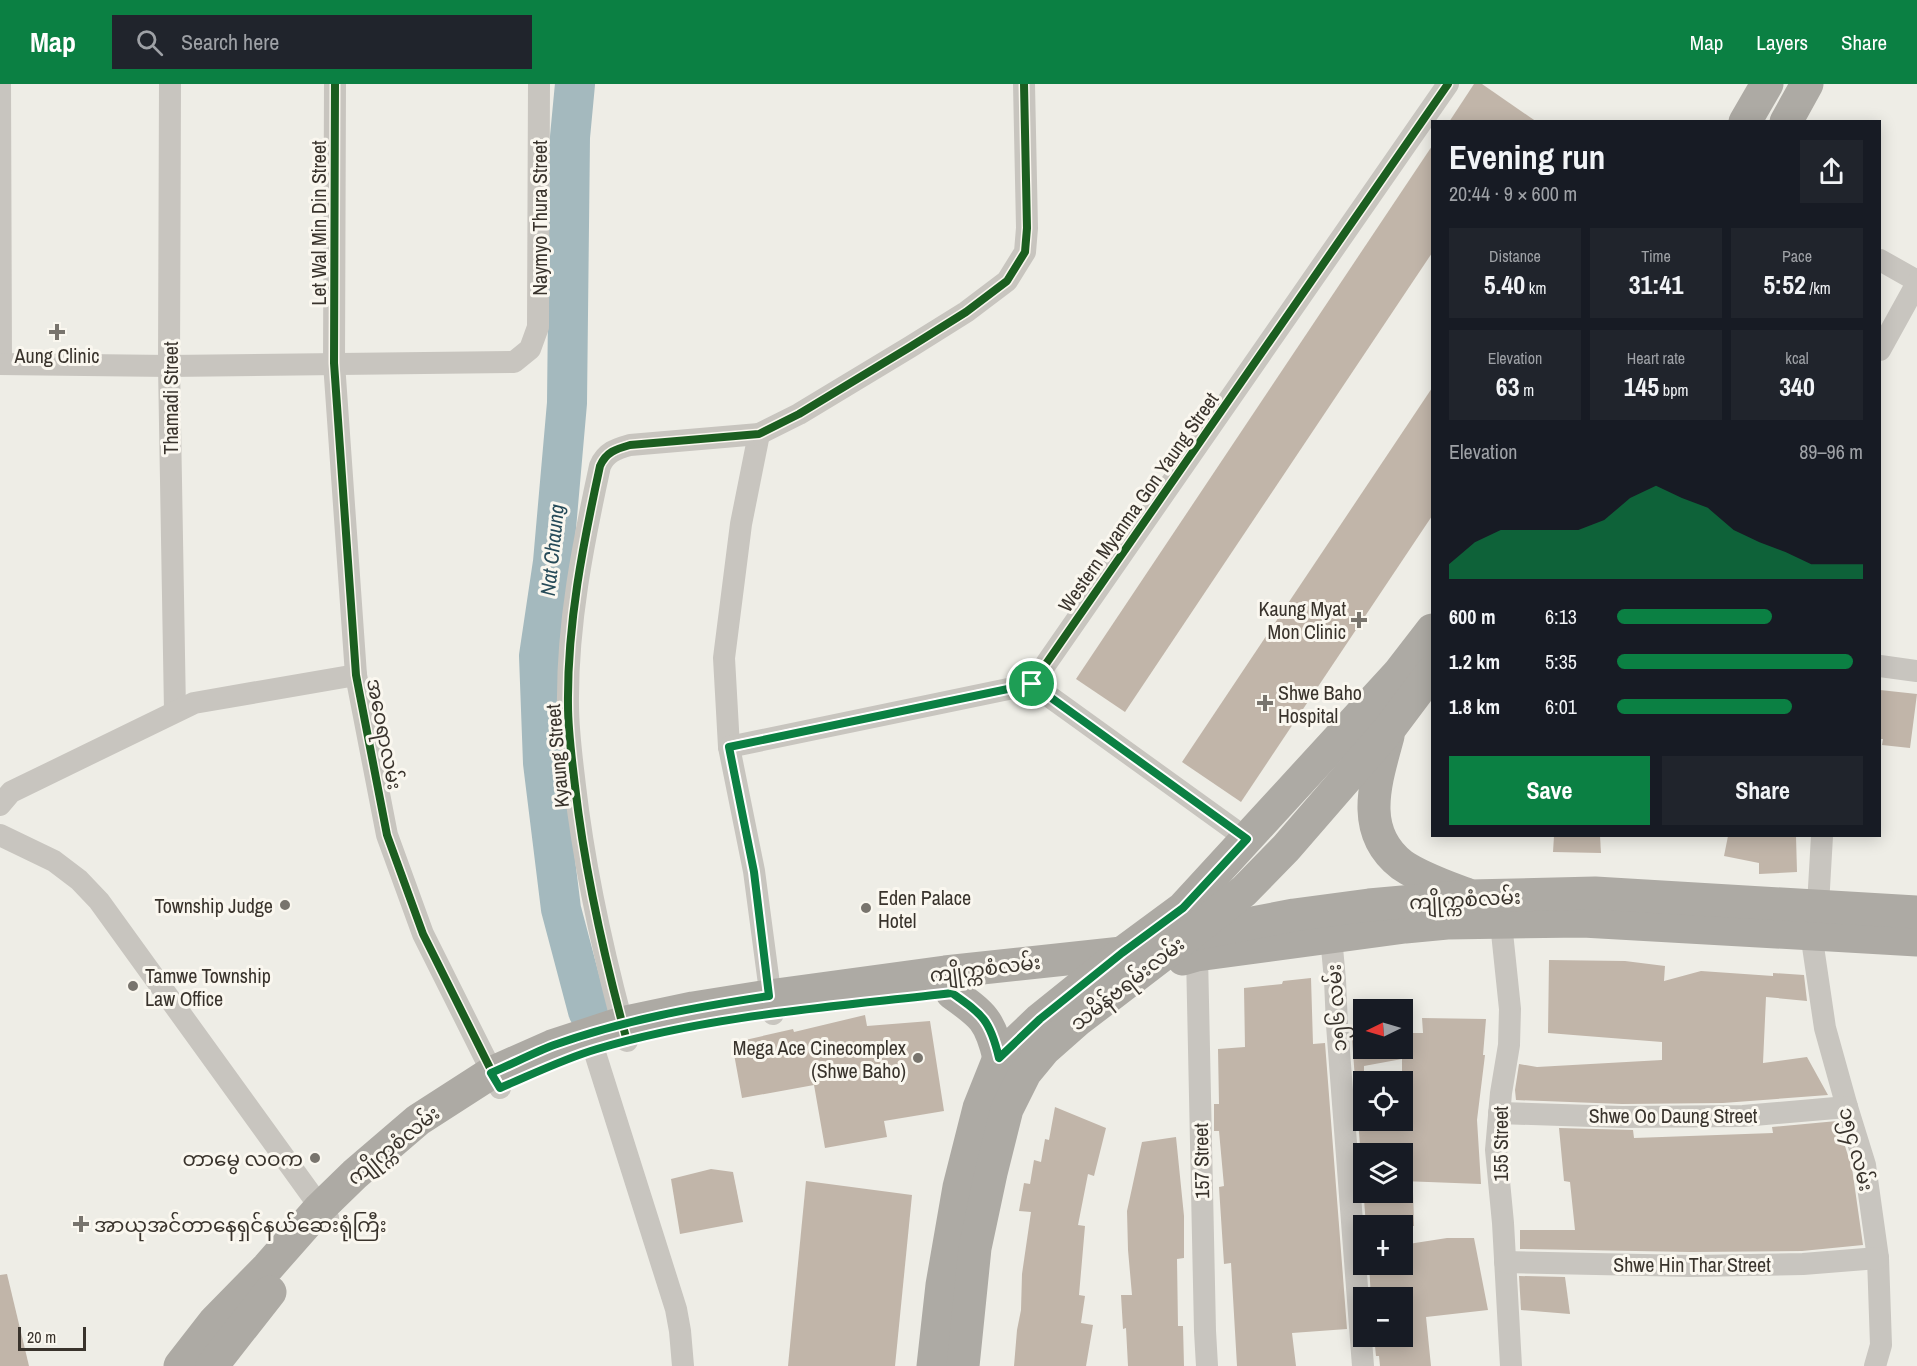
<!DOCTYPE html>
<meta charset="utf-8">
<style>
:root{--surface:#171b24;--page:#20242c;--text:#f1f3f6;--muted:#9ea1a6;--accent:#0b8043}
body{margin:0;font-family:"Archivo Narrow","Noto Sans Myanmar",sans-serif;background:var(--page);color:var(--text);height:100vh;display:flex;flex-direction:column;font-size:22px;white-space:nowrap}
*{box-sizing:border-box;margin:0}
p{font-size:20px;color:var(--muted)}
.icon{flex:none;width:33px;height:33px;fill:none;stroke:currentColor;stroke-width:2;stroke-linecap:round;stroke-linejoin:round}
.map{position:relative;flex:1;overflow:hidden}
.details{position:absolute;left:1431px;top:36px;width:450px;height:717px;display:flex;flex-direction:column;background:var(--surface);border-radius:0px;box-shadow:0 3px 15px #0003}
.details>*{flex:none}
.needle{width:39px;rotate:265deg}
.buttons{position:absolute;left:1353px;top:915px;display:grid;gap:12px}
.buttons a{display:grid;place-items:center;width:60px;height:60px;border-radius:0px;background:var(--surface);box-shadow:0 3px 15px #0003;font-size:30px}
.scale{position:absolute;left:18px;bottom:15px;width:68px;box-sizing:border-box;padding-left:6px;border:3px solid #39332c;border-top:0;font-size:16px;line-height:21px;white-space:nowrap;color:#39332c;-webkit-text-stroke:4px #faf7ef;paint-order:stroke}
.pin{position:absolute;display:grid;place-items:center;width:51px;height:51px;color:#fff;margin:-26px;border:3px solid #fff;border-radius:50%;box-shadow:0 2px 6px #0007}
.round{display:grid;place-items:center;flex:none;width:63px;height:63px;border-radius:0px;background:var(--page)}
.overview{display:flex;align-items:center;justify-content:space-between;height:102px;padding:0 18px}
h1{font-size:33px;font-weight:700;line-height:45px}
.stats{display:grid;grid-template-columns:repeat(3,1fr);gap:9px;height:102px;padding:6px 18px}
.stats div{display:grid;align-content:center;border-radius:0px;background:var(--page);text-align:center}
.stats b{font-size:26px;font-weight:700}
.stats small{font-size:16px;font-weight:400}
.stats p{font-size:16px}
.chart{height:168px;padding:12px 18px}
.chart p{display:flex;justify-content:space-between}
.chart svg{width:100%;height:108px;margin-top:6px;fill:var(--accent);opacity:.7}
.cta{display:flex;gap:12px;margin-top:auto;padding:12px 18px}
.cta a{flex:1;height:69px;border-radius:0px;background:var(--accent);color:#fff;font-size:24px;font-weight:700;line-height:69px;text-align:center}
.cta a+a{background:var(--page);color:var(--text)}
ul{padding:0 18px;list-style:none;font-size:20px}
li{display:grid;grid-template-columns:96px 72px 1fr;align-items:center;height:45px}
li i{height:15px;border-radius:8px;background:var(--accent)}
header{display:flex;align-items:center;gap:36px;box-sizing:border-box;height:84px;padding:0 30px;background:var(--accent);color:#fff}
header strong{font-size:28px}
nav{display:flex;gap:33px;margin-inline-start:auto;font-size:21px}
.search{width:420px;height:54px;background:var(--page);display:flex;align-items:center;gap:15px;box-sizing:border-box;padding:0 21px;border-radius:0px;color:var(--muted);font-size:22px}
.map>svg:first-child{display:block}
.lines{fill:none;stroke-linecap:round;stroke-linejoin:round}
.river{stroke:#a4b9be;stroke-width:40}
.building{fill:#c1b5a9;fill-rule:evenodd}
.street{stroke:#c8c5bf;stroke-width:22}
.primary{stroke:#adaaa4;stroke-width:33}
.cycleway-casing{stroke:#faf7ef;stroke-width:11}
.cycleway{stroke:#1b5e20;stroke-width:8}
.route-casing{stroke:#fff;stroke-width:12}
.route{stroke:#0b8043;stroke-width:8}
.poi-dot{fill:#78746d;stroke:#faf7ef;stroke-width:2}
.labels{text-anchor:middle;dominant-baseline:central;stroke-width:6;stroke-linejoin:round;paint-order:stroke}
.street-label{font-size:20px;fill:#39332c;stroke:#faf7ef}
.poi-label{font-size:20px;fill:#39332c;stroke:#faf7ef;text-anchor:end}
.water-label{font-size:21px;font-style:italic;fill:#254a58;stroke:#faf7ef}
</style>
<header>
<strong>Map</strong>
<div class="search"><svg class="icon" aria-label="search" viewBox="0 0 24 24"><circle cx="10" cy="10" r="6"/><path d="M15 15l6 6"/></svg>Search here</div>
<nav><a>Map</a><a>Layers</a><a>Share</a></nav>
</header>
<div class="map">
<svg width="1917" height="1282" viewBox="0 0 1917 1282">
<rect width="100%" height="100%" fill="#eeede6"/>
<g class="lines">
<path class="river" d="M575,0L570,53L567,319L553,478L539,572L543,679L561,825L588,927"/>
</g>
<g class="building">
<path d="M1474,0H1482L1537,38H1449Z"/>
<path d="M1432,62V169L1125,628L1076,595Z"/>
<path d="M1432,304V432L1241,718L1182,678Z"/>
<path d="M1880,606L1917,610L1910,664L1882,661L1883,655H1880Z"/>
<path d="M1554,752H1600L1601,769L1553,768Z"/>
<path d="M1728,752H1796L1797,788L1759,790V779L1724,772Z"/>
<path d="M1549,876L1625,877L1665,882L1664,897L1701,887L1773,892V889L1804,891L1807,917L1766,913L1763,979L1807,973L1828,1011L1723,1019L1622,1020L1516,1016L1515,1006L1519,980L1537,983L1662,976V958L1548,949Z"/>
<path d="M1311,894L1313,960L1325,959L1347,1245L1292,1249L1296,1282H1237L1231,1179L1224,1180L1219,1103L1224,1102L1219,1047H1214V1020H1219L1218,965L1245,963L1244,904L1282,900L1283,897Z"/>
<path d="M865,931L867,942L930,937L944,1027L884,1037L887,1053L825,1064L814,1001L742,1014L732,959L793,945L794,948Z"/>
<path d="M1422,934L1486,935L1483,971H1485L1477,1036L1481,1100L1402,1097V1070H1364V1108H1413L1414,1142H1366L1352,955L1364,953V964H1402V949H1423ZM1402,975V1036H1364V982Z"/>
<path d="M1055,1023L1106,1044L1094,1092L1088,1090L1078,1141L1085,1142L1079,1211L1085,1212L1081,1239L1093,1241L1086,1282H1014L1017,1246L1021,1226L1022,1190L1031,1128L1019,1127L1024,1099L1030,1100L1034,1076L1041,1078L1045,1055L1049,1056Z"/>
<path d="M1837,1037L1852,1084L1863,1161L1802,1167L1691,1168L1520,1165V1146H1575L1570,1098L1564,1097L1559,1044L1633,1046L1634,1054L1773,1049L1772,1043Z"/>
<path d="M1176,1053L1184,1132V1174L1177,1175L1178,1242H1183L1184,1282H1128L1126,1244L1123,1245L1121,1211H1132L1128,1166L1127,1127L1142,1058Z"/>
<path d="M711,1085L733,1088L743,1138L680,1150L671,1095Z"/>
<path d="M806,1097L912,1111L895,1282H788Z"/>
<path d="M1447,1154H1474L1488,1226L1426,1233L1431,1282H1380L1379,1272H1376L1374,1252H1402V1214H1371L1369,1180H1402V1161Z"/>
<path d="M7,1190L29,1282H0V1191Z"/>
<path d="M1519,1192L1565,1193L1570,1230L1521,1226Z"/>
</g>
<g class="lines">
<g class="street">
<path d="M0,0L1,280"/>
<path d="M170,0L169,282L175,627"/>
<path d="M335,0L334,279L356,591L387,751L423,850L500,1004"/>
<path d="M1880,176L1917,197"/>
<path d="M1880,266L1917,199"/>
<path d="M0,280L169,282L514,278L530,265L538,243L539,0"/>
<path d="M759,350L741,440L724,574L729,663L754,787L773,930"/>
<path d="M1880,582L1917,587"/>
<path d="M1032,600L1247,755"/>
<path d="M729,663L1032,600L1448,0"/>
<path d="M0,721L11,708L194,619L356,591"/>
<path d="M0,751L54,777L79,796L99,817L328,1134"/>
<path d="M1818,821L1822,752"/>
<path d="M1501,839L1510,925L1509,961L1501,1009L1496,1066L1503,1139L1511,1282"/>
<path d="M1811,849L1825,944L1847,1023L1865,1081L1878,1174L1881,1261L1875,1282"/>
<path d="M1331,853L1335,896L1337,941L1363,1282"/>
<path d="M1197,871L1205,1247L1207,1282"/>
<path d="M589,950L676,1225L680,1247L683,1282"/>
<path d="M627,957C604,873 585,789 575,702C572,676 568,648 568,621C567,541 583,460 600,382C606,368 616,365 630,361L759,350L799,330L910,263L966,228L1007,197L1025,168L1027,144L1024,0"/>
<path d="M1499,1029L1622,1033L1743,1032L1847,1023"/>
<path d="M1505,1178L1691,1182L1803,1180L1878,1174"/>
</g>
<g class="primary">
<path d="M1745,38L1767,0"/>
<path d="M1786,38L1807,0"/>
<path d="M1388,652C1376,697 1358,747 1402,781C1421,794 1445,802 1466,810"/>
<path d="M1183,875L1197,871L1405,843L1447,839L1583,837L1917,856"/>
<path d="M952,909C983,931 990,936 999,974"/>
<path d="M180,1282L215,1237L268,1183L320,1124L355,1090L418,1036L491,989L552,962L622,939L693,924L769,912L945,888L1122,869L1189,851L1294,831L1369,821L1470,812L1595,809L1917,828"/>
<path d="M212,1282L270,1208"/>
<path d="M933,1282L942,1201L959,1103L979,1024L999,974L1040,935L1122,869L1183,824L1398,590L1432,546"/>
<path d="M963,1282L975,1164L991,1089L1007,1025L1025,989L1044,966L1078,936L1189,851L1244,807L1286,764L1390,644L1432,588"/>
</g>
<defs>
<g id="cycleway">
<path d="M335,0L334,279L356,591L387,751L423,850L500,1004"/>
<path d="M729,663L1032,600L1448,0"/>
<path d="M627,957C604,873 585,789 575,702C572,676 568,648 568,621C567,541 583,460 600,382C606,368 616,365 630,361L759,350L799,330L910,263L966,228L1007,197L1025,168L1027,144L1024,0"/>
</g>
</defs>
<use href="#cycleway" class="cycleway-casing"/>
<use href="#cycleway" class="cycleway"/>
</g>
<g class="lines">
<defs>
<path id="route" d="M1032,600L1247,755L1183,824L1122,869L1040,935L999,974C990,936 983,931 952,909C833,923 712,931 597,965C563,975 531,991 500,1004L491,989C512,980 533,969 554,961C624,936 696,923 769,912L754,788L729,663Z"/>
</defs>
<use href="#route" class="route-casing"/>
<use href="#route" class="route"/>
</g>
<g class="poi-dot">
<path d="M54 239h6v6h6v6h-6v6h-6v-6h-6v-6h6z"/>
<path d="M1356 527h6v6h6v6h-6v6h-6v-6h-6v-6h6z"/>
<path d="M1262 610h6v6h6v6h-6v6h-6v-6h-6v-6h6z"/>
<circle cx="285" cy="821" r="6"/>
<circle cx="866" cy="824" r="6"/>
<circle cx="133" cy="902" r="6"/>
<circle cx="918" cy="974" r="6"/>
<circle cx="315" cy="1074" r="6"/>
<path d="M78 1131h6v6h6v6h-6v6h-6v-6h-6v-6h6z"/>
</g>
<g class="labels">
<g class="street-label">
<text transform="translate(539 134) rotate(-90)">Naymyo Thura Street</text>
<text transform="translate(318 139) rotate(-90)">Let Wal Min Din Street</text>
<text transform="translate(170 314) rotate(-90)">Thamadi Street</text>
<text transform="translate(1138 418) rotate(-55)">Western Myanma Gon Yaung Street</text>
<text transform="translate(385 650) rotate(79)">အဝေရာလမ်း</text>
<text transform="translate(557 672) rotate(-95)">Kyaung Street</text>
<text transform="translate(1465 815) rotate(-3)">ကျိုက္ကစံလမ်း</text>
<text transform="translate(985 884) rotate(-7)">ကျိုက္ကစံလမ်း</text>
<text transform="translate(1127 899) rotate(-38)">သမိန်ဗရမ်းလမ်း</text>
<text transform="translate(1336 924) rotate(-94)">၁၅၆ လမ်း</text>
<text x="1673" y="1031">Shwe Oo Daung Street</text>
<text transform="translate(1500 1060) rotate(-90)">155 Street</text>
<text transform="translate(393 1061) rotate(-39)">ကျိုက္ကစံလမ်း</text>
<text transform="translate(1857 1065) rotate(76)">၁၅၄ လမ်း</text>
<text transform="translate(1201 1077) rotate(-91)">157 Street</text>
<text x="1692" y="1180">Shwe Hin Thar Street</text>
</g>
<g class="poi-label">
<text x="57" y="271" text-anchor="middle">Aung Clinic</text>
<text x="1346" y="524">Kaung Myat<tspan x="1346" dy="23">Mon Clinic</tspan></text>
<text x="1278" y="608" text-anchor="start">Shwe Baho<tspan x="1278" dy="23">Hospital</tspan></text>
<text x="878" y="813" text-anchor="start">Eden Palace<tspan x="878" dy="23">Hotel</tspan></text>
<text x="273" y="821">Township Judge</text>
<text x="145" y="891" text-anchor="start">Tamwe Township<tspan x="145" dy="23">Law Office</tspan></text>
<text x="906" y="963">Mega Ace Cinecomplex<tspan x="906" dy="23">(Shwe Baho)</tspan></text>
<text x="303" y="1074">တာမွေ လဝက</text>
<text x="94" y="1140" text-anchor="start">အာယုအင်တာနေရှင်နယ်ဆေးရုံကြီး</text>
</g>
<g class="water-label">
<text transform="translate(552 466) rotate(-84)">Nat Chaung</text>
</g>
</g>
</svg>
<div class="buttons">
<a><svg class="needle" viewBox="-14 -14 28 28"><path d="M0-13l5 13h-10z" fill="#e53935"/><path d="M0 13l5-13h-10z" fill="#9ea1a6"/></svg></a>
<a><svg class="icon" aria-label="locate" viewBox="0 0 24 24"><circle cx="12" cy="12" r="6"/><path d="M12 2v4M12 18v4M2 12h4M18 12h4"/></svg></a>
<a><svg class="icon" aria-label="layers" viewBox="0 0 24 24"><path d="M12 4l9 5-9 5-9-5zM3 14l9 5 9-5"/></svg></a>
<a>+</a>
<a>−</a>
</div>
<div class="scale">20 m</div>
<div class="pin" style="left:1032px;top:600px;background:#1e9e55"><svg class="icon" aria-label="arrive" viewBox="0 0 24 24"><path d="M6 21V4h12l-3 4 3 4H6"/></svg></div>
<section class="details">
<div class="overview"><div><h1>Evening run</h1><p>20:44 · 9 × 600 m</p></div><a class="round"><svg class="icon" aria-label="share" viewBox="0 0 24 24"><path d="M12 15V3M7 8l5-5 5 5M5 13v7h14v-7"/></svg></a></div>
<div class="stats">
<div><p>Distance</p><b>5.40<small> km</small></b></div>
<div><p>Time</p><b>31:41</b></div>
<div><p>Pace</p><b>5:52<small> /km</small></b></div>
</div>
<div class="stats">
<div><p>Elevation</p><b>63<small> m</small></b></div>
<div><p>Heart rate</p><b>145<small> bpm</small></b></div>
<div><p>kcal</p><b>340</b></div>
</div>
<div class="chart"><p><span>Elevation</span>89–96 m</p>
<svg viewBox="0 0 160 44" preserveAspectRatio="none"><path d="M0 44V38L10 29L20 24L30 24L40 24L50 24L60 20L70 11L80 6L90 11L100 15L110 24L120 29L130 33L140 38L150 38L160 38V44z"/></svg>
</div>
<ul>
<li><b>600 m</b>6:13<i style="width:63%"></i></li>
<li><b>1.2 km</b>5:35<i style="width:96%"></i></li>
<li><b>1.8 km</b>6:01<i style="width:71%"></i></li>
</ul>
<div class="cta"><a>Save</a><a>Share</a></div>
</section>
</div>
